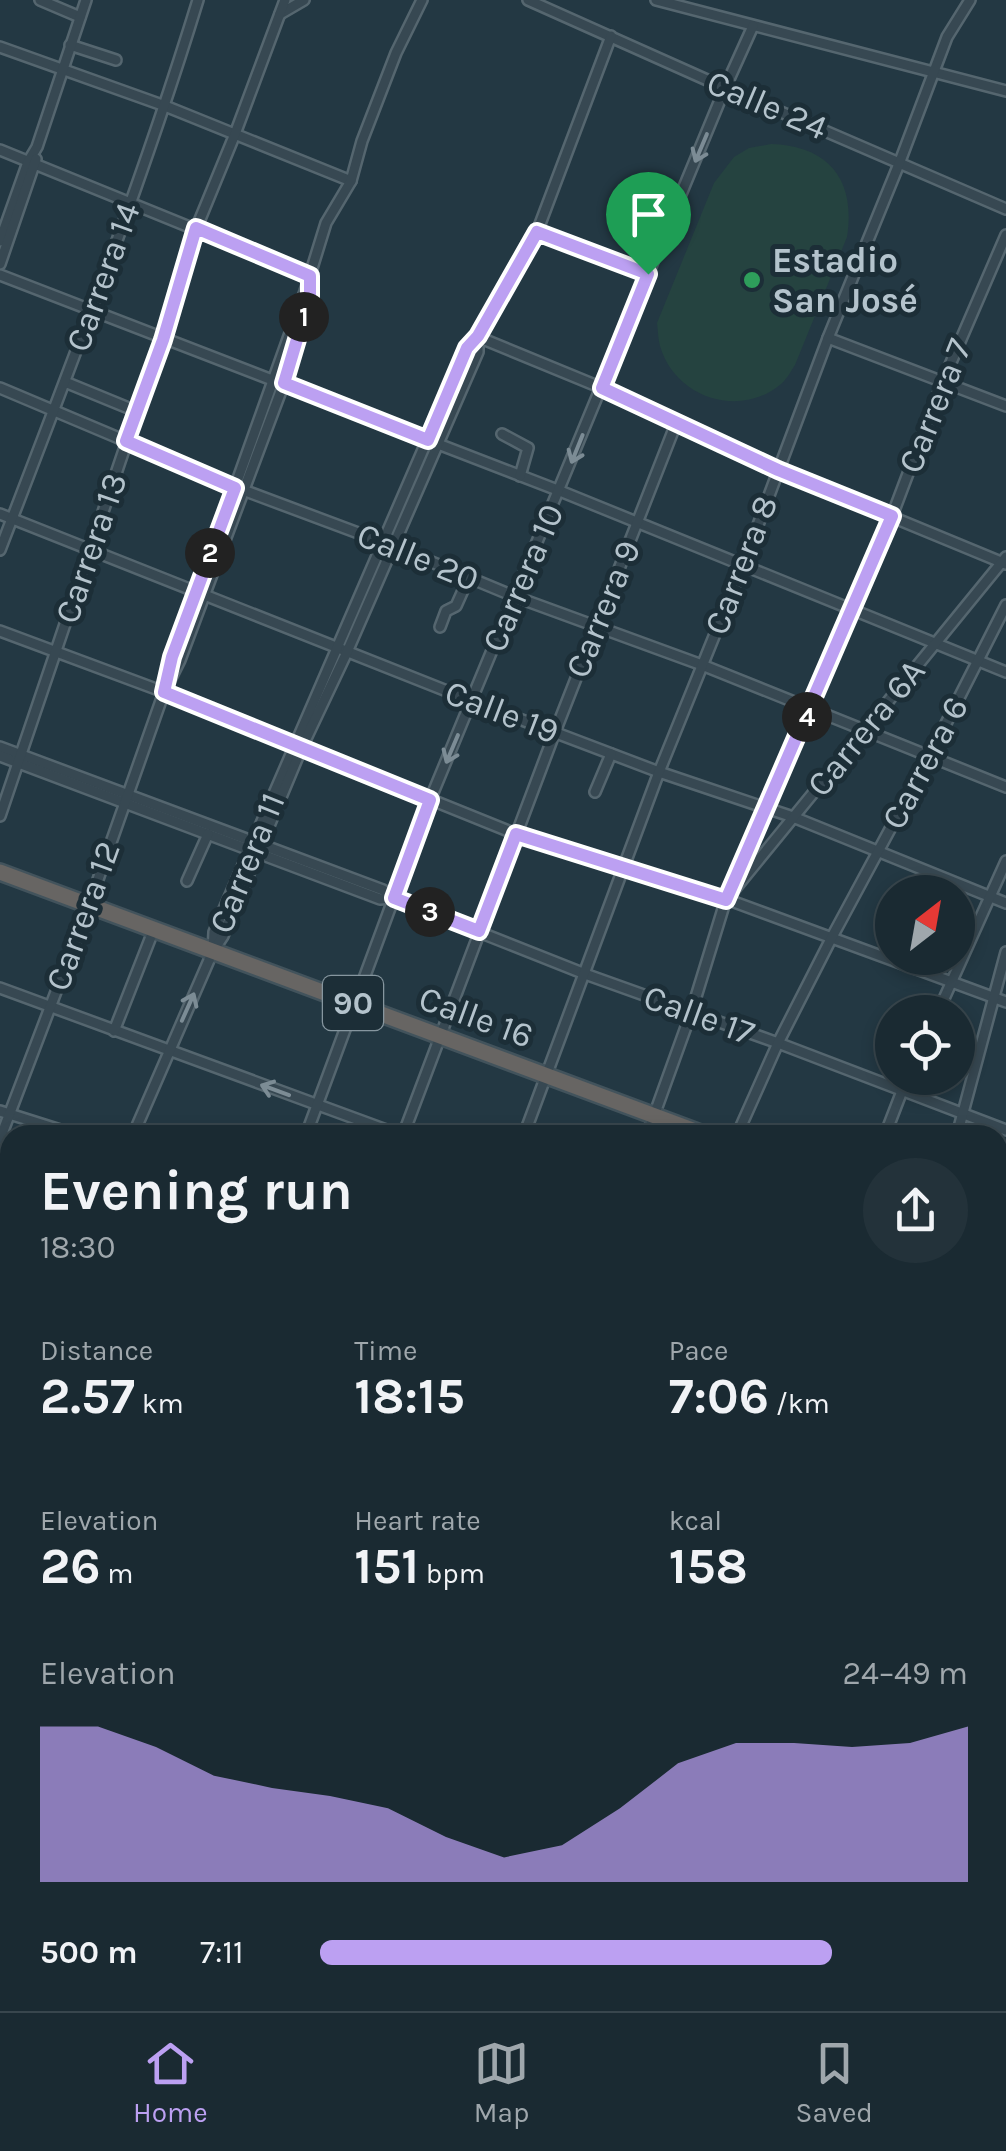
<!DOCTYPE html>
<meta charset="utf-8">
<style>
:root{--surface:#1a2a32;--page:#23323a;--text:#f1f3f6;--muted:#9fa7ac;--line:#38464d;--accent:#bca0f2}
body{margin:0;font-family:Karla,sans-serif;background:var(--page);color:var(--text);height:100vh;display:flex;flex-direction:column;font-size:38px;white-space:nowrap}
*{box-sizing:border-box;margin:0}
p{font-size:32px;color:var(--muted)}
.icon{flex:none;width:55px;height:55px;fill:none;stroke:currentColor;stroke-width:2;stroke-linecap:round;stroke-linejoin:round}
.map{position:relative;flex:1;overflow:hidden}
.sheet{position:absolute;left:0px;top:1125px;width:1008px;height:888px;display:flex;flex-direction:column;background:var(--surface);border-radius:30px 30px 0 0;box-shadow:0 5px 15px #0003,0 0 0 2px var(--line)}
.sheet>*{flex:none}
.needle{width:65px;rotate:31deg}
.buttons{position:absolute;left:875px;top:875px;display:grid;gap:20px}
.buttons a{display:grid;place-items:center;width:100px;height:100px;border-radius:50%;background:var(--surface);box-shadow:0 5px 15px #0003,0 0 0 2px var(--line);font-size:50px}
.pin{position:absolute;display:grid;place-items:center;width:85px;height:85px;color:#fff;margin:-102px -42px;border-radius:50% 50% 50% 0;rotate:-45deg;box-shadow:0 0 10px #0007}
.pin .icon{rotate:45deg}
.km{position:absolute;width:50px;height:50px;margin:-25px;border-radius:50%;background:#222;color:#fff;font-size:28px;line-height:50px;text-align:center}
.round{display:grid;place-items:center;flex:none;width:105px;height:105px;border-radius:52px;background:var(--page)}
.summary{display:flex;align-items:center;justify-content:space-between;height:170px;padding:0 40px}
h1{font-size:55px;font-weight:700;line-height:75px}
.stats{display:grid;grid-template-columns:repeat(3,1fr);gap:15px;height:170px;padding:10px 40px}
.stats div{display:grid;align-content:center}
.stats b{font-size:50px;font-weight:700}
.stats small{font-size:28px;font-weight:400}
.stats p{font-size:28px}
.chart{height:280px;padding:20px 40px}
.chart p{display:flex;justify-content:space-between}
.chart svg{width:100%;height:180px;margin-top:10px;fill:var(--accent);opacity:.7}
ul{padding:0 40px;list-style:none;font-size:32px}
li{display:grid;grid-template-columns:160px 120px 1fr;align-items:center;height:75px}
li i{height:25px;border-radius:12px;background:var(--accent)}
.tabs{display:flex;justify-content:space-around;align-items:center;height:140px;border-top:2px solid var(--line);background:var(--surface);font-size:28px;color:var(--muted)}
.tabs a{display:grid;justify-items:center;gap:5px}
.tabs .active{color:var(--accent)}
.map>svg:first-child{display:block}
.green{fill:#254340}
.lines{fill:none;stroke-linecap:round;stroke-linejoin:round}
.minor-casing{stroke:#55666f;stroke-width:14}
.trunk-casing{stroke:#42535c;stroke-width:20}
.minor{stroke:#374852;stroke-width:9}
.trunk{stroke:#676563;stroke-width:15}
.oneway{stroke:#7c8c95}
.route-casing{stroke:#fff;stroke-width:20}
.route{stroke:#bca0f2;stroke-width:12}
.leisure-dot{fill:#2e9e5b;stroke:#1c2e37;stroke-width:4}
.labels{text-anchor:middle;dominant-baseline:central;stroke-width:10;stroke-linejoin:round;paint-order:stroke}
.shield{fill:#1c2e37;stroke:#86969f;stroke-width:2.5}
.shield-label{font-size:32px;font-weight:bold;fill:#b4c3cc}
.street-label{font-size:35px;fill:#b4c3cc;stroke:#1c2e37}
.poi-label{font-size:35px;font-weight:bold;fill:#b4c3cc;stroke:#1c2e37;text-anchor:start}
</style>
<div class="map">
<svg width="1006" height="2011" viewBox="0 0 1006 2011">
<rect width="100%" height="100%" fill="#233843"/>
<path class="green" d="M771,144C829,146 856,180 847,237L795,365C791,371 787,379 781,384C740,419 675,398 660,346C658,339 658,330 657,323L714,183L734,157L749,148Z"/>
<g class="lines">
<defs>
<g id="minor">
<path d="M40,0L80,17"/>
<path d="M528,0L725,88L1006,209"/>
<path d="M656,0L1006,91"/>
<path d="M280,14L304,0"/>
<path d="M70,45L116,60"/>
<path d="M0,47L165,106L351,181"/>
<path d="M0,150L310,276"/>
<path d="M537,232L648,274"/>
<path d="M0,241L28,162L37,147L86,0"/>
<path d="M0,264L36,159"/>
<path d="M0,275L560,491L1006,672"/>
<path d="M478,337L602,388L778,470L1006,564"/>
<path d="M828,338L1006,406"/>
<path d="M65,382L126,407"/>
<path d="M0,388L235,487L393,546L516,597L702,665L1006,787"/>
<path d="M502,434L528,448L520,476"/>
<path d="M0,514L472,701L659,772L793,817L1006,903"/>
<path d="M0,550C70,368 141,186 198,0"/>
<path d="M440,627L446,611L456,606L469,577"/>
<path d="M0,631L164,692L516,834L726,899L1006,1002"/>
<path d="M167,680L171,657L235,487L305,291L326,223L351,181L362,141L396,53L422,0"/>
<path d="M0,747L383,890L393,898L585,974L778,1043L1006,1130"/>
<path d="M0,756L380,899L393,898"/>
<path d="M595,792L611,754"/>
<path d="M0,816L127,441L163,340L196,229L235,134L285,0"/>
<path d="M187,881L208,834"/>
<path d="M734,890L1006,557"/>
<path d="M213,951L214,932L467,348L478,337L537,232L611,36"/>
<path d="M0,988L400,1135"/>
<path d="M938,1012L1006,861"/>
<path d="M114,1031L154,929"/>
<path d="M0,1111L76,1135"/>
<path d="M133,1135L213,951L223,936L302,747L347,652L478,352V337"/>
<path d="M306,1135L430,800L725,88L753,26"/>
<path d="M403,1135L555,732L677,421"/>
<path d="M524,1135L659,772L743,565L828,338L899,164L947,37L970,0"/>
<path d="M647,1135L691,1013L726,899L892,516L943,381L1006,235"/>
<path d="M737,1135L778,1043L832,937L930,755L1006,605"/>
<path d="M885,1135L907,1078"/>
<path d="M957,1135L1006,952"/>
<path d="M0,1139L89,905L164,692L180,660L284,383L311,296L310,276"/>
<path d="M0,1207L10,1211"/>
<path d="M0,1297L10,1300"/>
<path d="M0,1382L10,1385"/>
<path d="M998,1416L1006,1420"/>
<path d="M0,1440L10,1445"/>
<path d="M998,1464L1006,1468"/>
<path d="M0,1506L10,1510"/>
<path d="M0,1522L10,1527"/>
<path d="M998,1546L1006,1550"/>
<path d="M0,1559L10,1539"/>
<path d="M998,1611L1006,1610"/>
<path d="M0,1617L10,1622"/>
<path d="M998,1624L1006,1622"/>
<path d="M998,1644L1006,1651"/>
<path d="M998,1715L1006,1701"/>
<path d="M998,1730L1006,1734"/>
<path d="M0,1815L10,1818"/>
<path d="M998,1872L1006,1849"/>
<path d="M998,1938L1006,1941"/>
<path d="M0,1972L10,1943"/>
<path d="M998,1985L1006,1988"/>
<path d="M152,2002L177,2011"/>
<path d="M500,2002L523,2011"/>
<path d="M679,2002L701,2011"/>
<path d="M876,2002L899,2011"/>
<path d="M78,2011L81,2002"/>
<path d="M197,2011L200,2002"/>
<path d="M312,2011L315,2002"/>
<path d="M433,2011L436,2002"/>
<path d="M550,2011L553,2002"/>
<path d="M814,2011L817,2002"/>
<path d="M946,2011L949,2002"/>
</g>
<g id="trunk">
<path d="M0,872L706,1135"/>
<path d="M998,1243L1006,1247"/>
</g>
</defs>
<use href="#minor" class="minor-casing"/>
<use href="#trunk" class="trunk-casing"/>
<use href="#minor" class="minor"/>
<use href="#trunk" class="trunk"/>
</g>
<defs><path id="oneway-shaft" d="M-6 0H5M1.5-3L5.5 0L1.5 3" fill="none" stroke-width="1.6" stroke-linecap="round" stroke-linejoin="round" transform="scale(2.5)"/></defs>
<g class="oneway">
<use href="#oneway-shaft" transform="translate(701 148) rotate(113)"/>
<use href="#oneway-shaft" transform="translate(577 449) rotate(112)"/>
<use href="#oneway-shaft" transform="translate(452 749) rotate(113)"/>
<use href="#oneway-shaft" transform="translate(188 1007) rotate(-66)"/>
<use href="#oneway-shaft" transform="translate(275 1090) rotate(-160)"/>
</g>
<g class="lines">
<defs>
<path id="route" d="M196,228L310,276V296L284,383L428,440L467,348L478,336L537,232L648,274L602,388L778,470L892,516L726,900L516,834L479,931L394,898L430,800L164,692L172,657L235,488L126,441L163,340Z"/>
</defs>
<use href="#route" class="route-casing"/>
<use href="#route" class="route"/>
</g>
<circle class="leisure-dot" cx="752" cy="280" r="10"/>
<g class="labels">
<rect class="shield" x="323" y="976" width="60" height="54" rx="8"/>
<g class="shield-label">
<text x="353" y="1003">90</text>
</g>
<g class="street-label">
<text transform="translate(767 105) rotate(23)">Calle 24</text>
<text transform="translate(103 277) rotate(-70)">Carrera 14</text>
<text transform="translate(935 406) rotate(-68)">Carrera 7</text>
<text transform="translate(91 548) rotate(-71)">Carrera 13</text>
<text transform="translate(418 557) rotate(22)">Calle 20</text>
<text transform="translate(741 565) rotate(-69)">Carrera 8</text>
<text transform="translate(523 578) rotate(-67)">Carrera 10</text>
<text transform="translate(603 609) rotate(-68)">Carrera 9</text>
<text transform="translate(502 712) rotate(21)">Calle 19</text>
<text transform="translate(866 728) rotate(-51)">Carrera 6A</text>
<text transform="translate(925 763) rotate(-62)">Carrera 6</text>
<text transform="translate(247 863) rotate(-68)">Carrera 11</text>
<text transform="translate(83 916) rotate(-70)">Carrera 12</text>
<text transform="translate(699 1015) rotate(20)">Calle 17</text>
<text transform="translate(476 1017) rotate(20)">Calle 16</text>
</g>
<g class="poi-label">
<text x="772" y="260">Estadio<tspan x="772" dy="40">San José</tspan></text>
</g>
</g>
</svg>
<div class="buttons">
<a><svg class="needle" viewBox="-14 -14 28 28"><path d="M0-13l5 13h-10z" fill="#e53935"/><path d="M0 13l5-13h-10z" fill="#9fa7ac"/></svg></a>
<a><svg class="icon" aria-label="locate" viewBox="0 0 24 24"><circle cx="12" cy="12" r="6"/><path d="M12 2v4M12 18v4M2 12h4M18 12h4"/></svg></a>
</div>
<div class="pin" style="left:648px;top:274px;background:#1e9e55"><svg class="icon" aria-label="arrive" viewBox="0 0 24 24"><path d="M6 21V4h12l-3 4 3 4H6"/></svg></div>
<b class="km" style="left:304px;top:317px">1</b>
<b class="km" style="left:210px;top:553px">2</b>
<b class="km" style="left:430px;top:912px">3</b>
<b class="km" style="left:807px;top:717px">4</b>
<section class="sheet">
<div class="summary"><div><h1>Evening run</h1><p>18:30</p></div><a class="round"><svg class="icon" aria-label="share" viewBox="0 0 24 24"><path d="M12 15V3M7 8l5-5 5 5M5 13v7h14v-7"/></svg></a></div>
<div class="stats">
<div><p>Distance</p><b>2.57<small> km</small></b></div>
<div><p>Time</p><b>18:15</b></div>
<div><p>Pace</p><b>7:06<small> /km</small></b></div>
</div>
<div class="stats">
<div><p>Elevation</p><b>26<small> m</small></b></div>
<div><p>Heart rate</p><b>151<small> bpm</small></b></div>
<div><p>kcal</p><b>158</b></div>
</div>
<div class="chart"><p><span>Elevation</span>24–49 m</p>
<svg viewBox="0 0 160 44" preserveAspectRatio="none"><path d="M0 44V6L10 6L20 11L30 18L40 21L50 23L60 26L70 33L80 38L90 35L100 26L110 15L120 10L130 10L140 11L150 10L160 6V44z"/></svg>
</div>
<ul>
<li><b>500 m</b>7:11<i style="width:79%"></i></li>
</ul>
</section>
</div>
<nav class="tabs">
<a class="active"><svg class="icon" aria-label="home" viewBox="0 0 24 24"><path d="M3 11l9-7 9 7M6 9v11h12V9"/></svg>Home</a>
<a><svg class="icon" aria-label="map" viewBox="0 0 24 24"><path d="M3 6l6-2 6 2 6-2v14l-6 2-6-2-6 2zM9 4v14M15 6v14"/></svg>Map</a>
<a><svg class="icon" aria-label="saved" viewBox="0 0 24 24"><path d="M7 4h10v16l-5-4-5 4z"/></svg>Saved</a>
</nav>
